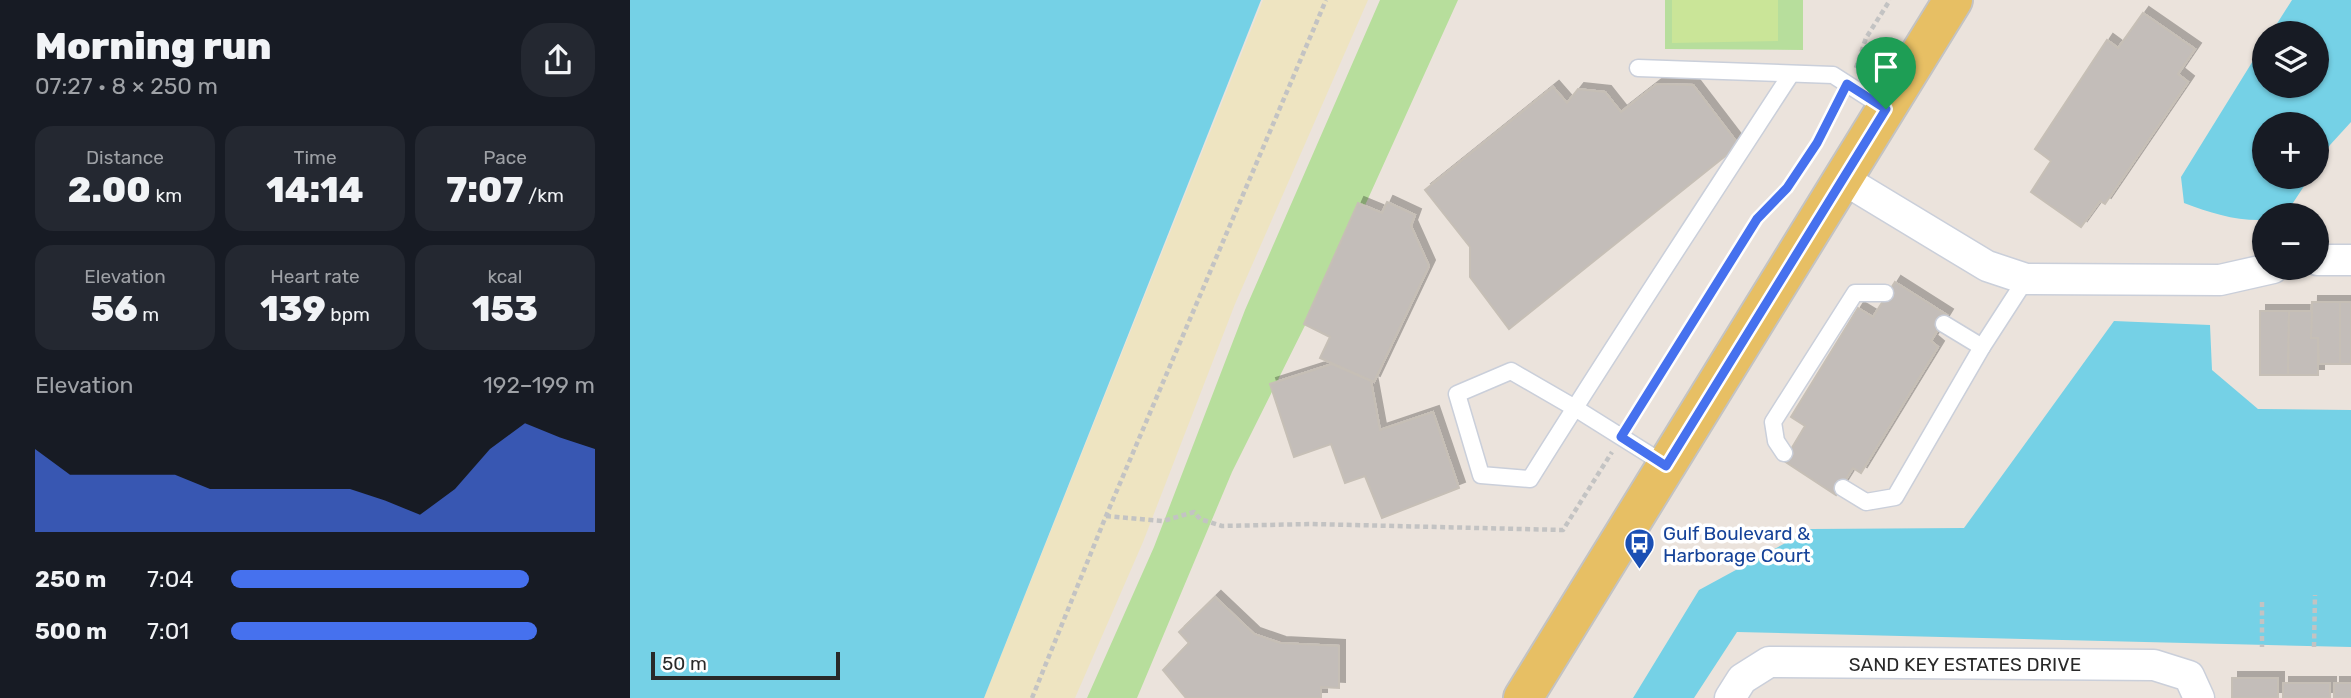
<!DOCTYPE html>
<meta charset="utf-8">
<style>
:root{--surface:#171b24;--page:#242831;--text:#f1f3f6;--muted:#9ea1a6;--accent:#4671ee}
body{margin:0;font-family:Rubik,sans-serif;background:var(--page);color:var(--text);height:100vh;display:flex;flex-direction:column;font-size:26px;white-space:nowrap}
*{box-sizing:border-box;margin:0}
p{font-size:23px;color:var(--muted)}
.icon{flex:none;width:38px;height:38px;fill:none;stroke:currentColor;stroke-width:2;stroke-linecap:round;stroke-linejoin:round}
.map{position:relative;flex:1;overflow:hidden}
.drawer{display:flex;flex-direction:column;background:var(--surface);width:630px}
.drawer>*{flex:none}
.controls{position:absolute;left:1622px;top:21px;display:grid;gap:14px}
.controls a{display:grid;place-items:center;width:77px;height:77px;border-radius:50%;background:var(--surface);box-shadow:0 2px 5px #0004;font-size:35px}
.scale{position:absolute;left:21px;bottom:18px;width:189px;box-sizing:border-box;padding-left:7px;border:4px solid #292929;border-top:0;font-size:19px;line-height:24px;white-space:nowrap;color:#292929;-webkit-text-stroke:5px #fff;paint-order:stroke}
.pin{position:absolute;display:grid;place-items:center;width:60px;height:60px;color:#fff;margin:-72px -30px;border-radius:50% 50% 50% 0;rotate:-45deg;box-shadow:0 0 7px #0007}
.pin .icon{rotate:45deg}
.round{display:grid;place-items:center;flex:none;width:74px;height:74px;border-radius:28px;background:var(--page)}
.headline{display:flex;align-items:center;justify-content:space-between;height:119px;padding:0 35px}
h1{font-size:38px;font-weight:800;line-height:52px}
.metrics{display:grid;grid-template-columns:repeat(3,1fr);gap:10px;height:119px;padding:7px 35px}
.metrics div{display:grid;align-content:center;border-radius:18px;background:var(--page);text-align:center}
.metrics b{font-size:35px;font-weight:800}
.metrics small{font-size:19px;font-weight:400}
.metrics p{font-size:19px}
.chart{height:196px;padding:14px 35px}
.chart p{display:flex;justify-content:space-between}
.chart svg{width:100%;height:126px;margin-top:7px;fill:var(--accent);opacity:.7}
ul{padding:0 35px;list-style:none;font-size:23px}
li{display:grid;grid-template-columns:112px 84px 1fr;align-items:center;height:52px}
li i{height:18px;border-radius:9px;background:var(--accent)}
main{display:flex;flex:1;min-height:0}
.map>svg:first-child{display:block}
.green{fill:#b7de9c}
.sand{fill:#eee4c1}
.pitch{fill:#cae598}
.water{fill:#75d1e6}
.building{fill:#c3bdb9;stroke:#c6bfb6;stroke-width:2;filter:url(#shadow)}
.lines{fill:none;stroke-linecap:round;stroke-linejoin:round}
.lane-casing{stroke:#cacfda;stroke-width:19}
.street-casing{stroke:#cacfda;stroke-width:33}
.primary-casing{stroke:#c3c3c3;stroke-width:42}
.path{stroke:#c3c3c3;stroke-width:4.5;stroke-dasharray:5 3.5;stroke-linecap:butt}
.lane{stroke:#fff;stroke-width:16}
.street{stroke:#fff;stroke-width:30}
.primary{stroke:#e7bf64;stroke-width:38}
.route-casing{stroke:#fff;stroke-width:14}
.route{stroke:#4671ee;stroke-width:9}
.labels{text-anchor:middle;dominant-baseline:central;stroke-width:7;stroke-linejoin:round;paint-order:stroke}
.transit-label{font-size:19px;fill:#164399;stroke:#fff;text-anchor:start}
.street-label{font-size:19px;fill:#292929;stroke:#fff}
</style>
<main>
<section class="drawer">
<div class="headline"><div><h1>Morning run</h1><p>07:27 · 8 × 250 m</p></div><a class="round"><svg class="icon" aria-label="share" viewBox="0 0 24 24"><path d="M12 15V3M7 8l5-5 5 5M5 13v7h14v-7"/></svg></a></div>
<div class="metrics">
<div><p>Distance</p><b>2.00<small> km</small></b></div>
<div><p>Time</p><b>14:14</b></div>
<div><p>Pace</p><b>7:07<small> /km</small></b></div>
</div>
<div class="metrics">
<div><p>Elevation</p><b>56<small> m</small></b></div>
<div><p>Heart rate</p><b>139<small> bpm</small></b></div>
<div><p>kcal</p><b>153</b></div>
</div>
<div class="chart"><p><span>Elevation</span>192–199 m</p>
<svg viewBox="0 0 160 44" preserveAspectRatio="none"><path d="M0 44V15L10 24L20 24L30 24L40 24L50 29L60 29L70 29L80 29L90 29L100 33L110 38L120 29L130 15L140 6L150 11L160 15V44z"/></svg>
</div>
<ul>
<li><b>250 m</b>7:04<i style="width:82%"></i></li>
<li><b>500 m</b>7:01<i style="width:84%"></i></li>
</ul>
</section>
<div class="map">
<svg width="1721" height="698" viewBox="0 0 1721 698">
<defs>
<filter id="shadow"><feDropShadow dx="6" dy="-6" stdDeviation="0" flood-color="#0004"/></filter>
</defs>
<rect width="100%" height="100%" fill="#ebe3dc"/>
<g class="green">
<path d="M750,0H828L737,201L602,472L507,698H457L524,547L615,310Z"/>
<path d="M1035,0H1173V50L1035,49Z"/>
</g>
<path class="sand" d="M633,0H738L605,304L513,542L445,698H354Z"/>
<path class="pitch" d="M1042,0H1148V41L1042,43Z"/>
<g class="water">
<path d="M0,0H631L354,698H0Z"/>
<path d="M1662,0H1721V122L1700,145L1687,165V124H1634V177H1680L1655,215H1634V220C1605,221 1581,213 1554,203L1551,177L1634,43V86H1687V33H1641Z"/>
<path d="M1484,321L1580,325L1582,370L1628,409L1721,410V647L1107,632L1064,698H1003L1069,590L1181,529L1334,528Z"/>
</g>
<g class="building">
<path d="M1513,13L1565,49L1548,74L1558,82L1475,204L1470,201L1451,227L1401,192L1421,161L1405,149L1477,40L1488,48Z"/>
<path d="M1027,84L1063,85L1109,145L879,329L840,277V247L795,190L923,87L937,103L948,89L975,92L991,112Z"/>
<path d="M757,202L785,215L781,226L799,266L744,382L690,358L700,337L674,324L728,203L752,213Z"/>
<path d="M1265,282L1317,315L1301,341L1308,347L1231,473L1223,468L1206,495L1154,461L1175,426L1161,417L1228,308L1243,317Z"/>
<path d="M1682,302H1710V364H1689L1688,338H1681Z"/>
<rect x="1710" y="302" width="11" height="62"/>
<path d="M1630,311H1659L1658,375H1630Z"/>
<path d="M1659,311H1682L1681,338H1688V375H1658Z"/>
<path d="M702,364L741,381L750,430L803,412L829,488L752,518L735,476L715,483L701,444L664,457L640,384Z"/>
<path d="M585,597L624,634L650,643L709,646V688L691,687V698H556L533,670L559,643L549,632Z"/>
<rect x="1602" y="678" width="46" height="20"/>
<rect x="1653" y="683" width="47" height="15"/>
<rect x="1704" y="683" width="17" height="15"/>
</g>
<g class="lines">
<defs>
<g id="lane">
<path d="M1008,68L1203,75L1256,109"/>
<path d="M1352,347L1396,279"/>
<path d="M1154,453L1146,441L1143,422L1225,293H1255"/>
<path d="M1036,465L945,408L881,371L827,394L851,475L900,479C985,343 1073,209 1161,74"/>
<path d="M1213,488L1236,502L1265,497L1352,347L1314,324"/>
</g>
<g id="street">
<path d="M1213,179L1357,266L1396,279L1590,280L1643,268"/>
<path d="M1687,260H1721"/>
<path d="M1100,698L1112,679L1139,662L1524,665L1559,676L1569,698"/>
</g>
<path id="primary" d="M893,698L1323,0"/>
</defs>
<use href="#lane" class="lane-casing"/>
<use href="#street" class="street-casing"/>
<use href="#primary" class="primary-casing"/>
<g class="path">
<path d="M1226,68L1236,38L1260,0"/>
<path d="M1001,421L1127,219L1157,188L1187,143L1209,100"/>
<path d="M476,516L533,521L564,512L570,519L592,526L681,524L933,530L982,452"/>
<path d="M1632,602V647"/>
<path d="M1684,647L1685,595"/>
<path d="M402,698L476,516L696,0"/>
</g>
<use href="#lane" class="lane"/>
<use href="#street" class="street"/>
<use href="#primary" class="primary"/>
</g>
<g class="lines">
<defs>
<path id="route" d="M1217,84L1256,109L1036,466L991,437L1127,219L1157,188L1187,143Z"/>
</defs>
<use href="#route" class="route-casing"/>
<use href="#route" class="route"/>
</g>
<defs>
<symbol id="bus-pin" viewBox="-11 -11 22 30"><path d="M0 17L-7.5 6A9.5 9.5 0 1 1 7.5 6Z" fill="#1a4fb4" stroke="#fff"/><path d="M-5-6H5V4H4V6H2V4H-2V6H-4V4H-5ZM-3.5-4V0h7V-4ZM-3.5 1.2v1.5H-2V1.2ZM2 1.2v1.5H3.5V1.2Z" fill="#fff"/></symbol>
</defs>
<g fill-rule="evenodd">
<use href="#bus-pin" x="992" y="526" width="35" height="47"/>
</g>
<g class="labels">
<g class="transit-label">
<text x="1033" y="533">Gulf Boulevard &amp;<tspan x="1033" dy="22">Harborage Court</tspan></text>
</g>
<g class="street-label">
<text x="1335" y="664">SAND KEY ESTATES DRIVE</text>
</g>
</g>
</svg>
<div class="controls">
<a><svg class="icon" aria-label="layers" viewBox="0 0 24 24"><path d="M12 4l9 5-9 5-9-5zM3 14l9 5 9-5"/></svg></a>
<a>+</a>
<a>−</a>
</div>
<div class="scale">50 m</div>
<div class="pin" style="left:1256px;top:109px;background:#1e9e55"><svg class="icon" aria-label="arrive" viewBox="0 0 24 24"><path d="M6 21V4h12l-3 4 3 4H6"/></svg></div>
</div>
</main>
